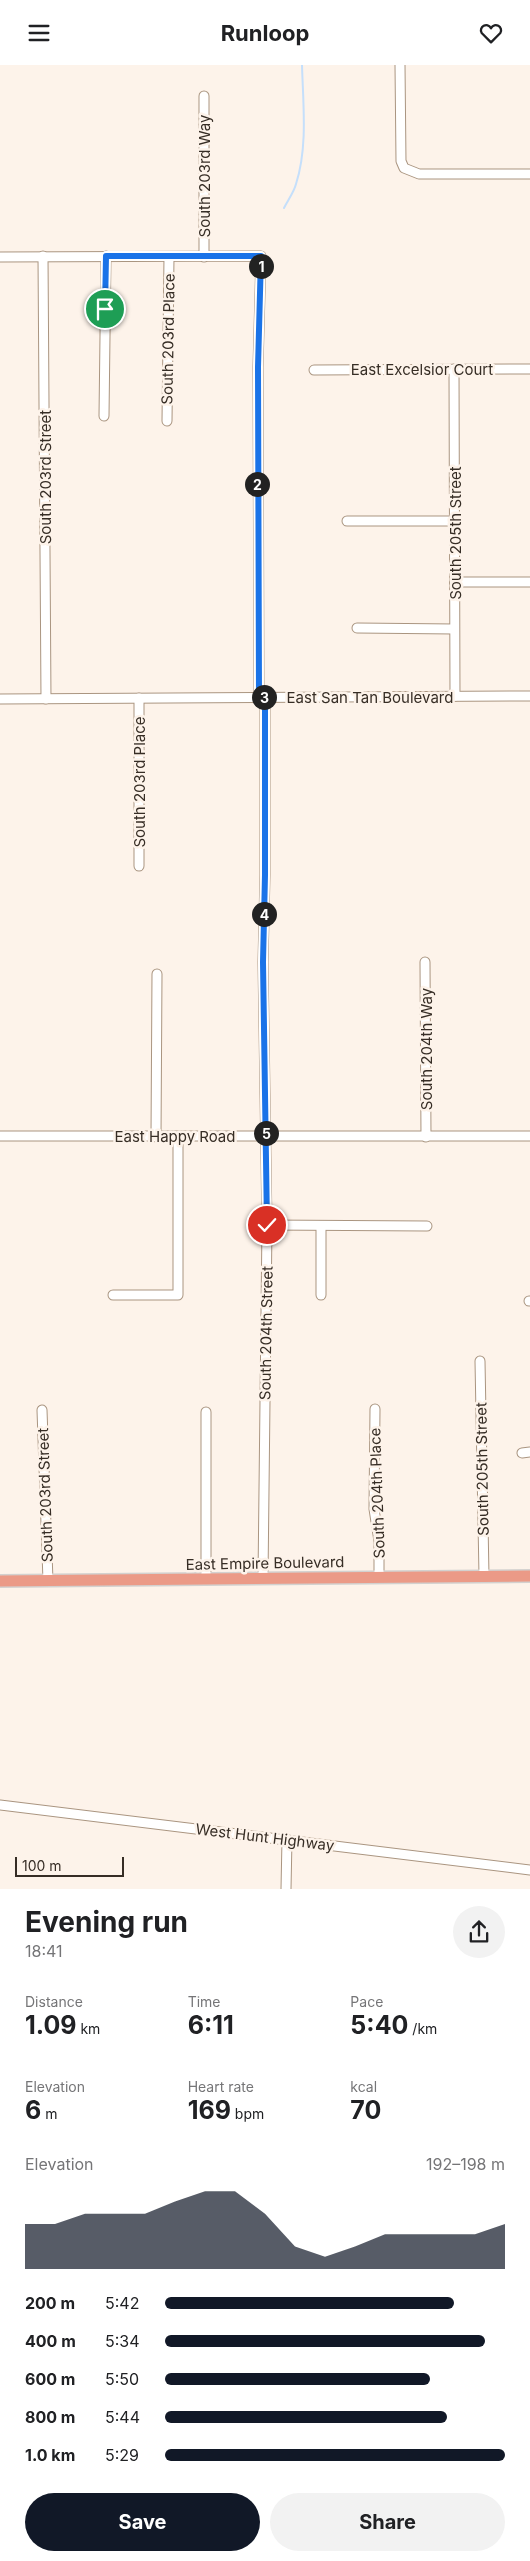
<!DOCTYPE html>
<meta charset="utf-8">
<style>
:root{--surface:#fff;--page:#f2f2f2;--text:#202124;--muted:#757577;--accent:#111827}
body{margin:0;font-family:Inter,sans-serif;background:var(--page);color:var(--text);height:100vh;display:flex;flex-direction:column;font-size:19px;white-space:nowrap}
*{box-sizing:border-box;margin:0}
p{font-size:16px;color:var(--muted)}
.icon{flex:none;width:28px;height:28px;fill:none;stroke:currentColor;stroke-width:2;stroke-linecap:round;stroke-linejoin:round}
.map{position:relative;height:1824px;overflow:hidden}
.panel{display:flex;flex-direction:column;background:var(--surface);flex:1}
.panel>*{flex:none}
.scale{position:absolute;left:15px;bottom:12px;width:109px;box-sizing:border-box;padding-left:5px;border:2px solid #362d25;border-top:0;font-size:14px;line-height:18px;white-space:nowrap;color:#362d25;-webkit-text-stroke:4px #fdf3ea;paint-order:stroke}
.pin{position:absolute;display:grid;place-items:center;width:42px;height:42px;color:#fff;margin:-21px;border:2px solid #fff;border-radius:50%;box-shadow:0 1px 5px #0007}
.km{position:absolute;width:25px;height:25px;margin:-12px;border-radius:50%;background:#222;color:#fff;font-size:14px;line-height:25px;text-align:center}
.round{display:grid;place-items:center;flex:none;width:52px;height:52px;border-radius:26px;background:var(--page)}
.headline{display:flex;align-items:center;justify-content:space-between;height:85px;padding:0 25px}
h1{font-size:28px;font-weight:700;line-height:38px}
.stats{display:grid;grid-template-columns:repeat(3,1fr);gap:8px;height:85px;padding:5px 25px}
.stats div{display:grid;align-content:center}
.stats b{font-size:25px;font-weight:700}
.stats small{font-size:14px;font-weight:400}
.stats p{font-size:14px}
.chart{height:140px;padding:10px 25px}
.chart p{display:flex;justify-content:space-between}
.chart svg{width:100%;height:90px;margin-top:5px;fill:var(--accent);opacity:.7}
.primary-button{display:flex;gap:10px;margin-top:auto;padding:10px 25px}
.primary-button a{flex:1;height:58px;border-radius:30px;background:var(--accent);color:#fff;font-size:20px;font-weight:700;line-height:58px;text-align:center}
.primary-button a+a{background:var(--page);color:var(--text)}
ul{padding:0 25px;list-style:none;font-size:16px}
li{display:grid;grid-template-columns:80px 60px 1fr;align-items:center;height:38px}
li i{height:12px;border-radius:6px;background:var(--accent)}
header{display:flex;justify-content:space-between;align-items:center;height:65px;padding:0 25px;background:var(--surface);font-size:22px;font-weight:700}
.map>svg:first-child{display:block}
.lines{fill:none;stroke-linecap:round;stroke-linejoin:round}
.stream{stroke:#c5dffb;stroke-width:2}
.minor-casing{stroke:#aa9580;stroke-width:11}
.major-casing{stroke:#d3d1cf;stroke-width:14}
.minor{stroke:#fff;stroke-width:9}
.major{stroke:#eb9a87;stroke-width:11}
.route-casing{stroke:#fff;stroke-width:10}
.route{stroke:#1a73e8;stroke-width:6}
.labels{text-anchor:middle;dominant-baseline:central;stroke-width:5;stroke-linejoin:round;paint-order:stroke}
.street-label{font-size:15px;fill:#362d25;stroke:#fdf3ea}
</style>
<header><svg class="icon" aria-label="menu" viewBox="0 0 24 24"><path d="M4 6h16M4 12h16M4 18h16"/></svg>Runloop<svg class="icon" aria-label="heart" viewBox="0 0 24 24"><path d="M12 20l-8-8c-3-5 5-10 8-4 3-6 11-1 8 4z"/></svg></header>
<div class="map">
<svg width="530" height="1824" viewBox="0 0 530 1824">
<rect width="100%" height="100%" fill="#fdf3ea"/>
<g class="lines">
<path class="stream" d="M284,143C288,135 294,127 296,119C308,82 303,38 302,0"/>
<defs>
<g id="minor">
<path d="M400,0L401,96L404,103L419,109H530"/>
<path d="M204,31V192"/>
<path d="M43,191L46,634"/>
<path d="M0,192L261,191L258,302L259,632"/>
<path d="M454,304L455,631"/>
<path d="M314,305L530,304"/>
<path d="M104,351L106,191"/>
<path d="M167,356L169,192"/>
<path d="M347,456H455"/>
<path d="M455,517H530"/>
<path d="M357,563L454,564"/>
<path d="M139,633V801"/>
<path d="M0,634L530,631"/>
<path d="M425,897L426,1072"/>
<path d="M0,1071H530"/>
<path d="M156,1072L157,909"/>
<path d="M267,1160L427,1161"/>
<path d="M321,1161V1230"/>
<path d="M113,1230H178V1072"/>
<path d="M529,1236H530"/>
<path d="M480,1296L484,1511"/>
<path d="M375,1344L374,1444L379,1476V1512"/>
<path d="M42,1345L48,1516"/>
<path d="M522,1388L530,1387"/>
<path d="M263,1513L267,1160L263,897L265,810V632"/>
<path d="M206,1514V1347"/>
<path d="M0,1740L530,1805"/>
<path d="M286,1824L287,1774"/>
</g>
<path id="major" d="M0,1516L530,1511"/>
</defs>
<use href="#minor" class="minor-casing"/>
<use href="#major" class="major-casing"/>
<use href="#minor" class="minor"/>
<use href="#major" class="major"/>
</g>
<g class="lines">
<defs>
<path id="route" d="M105,244L106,191H261L258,302L259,632H265V810L263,897L267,1160"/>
</defs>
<use href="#route" class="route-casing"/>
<use href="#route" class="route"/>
</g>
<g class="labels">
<g class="street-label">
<text transform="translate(204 111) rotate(-90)">South 203rd Way</text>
<text transform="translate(168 274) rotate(-89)">South 203rd Place</text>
<text x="422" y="304">East Excelsior Court</text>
<text transform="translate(45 412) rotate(-90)">South 203rd Street</text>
<text transform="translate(455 468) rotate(-90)">South 205th Street</text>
<text x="370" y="632">East San Tan Boulevard</text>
<text transform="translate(139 717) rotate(-90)">South 203rd Place</text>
<text transform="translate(426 984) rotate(-90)">South 204th Way</text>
<text x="175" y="1071">East Happy Road</text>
<text transform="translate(266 1268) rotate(-89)">South 204th Street</text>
<text transform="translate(482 1404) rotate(-91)">South 205th Street</text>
<text transform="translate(377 1428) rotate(-92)">South 204th Place</text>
<text transform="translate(45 1430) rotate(-92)">South 203rd Street</text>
<text transform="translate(265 1498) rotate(-1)">East Empire Boulevard</text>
<text transform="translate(265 1772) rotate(7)">West Hunt Highway</text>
</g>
</g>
</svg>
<div class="scale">100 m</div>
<div class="pin" style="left:105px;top:244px;background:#1e9e55"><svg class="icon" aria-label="arrive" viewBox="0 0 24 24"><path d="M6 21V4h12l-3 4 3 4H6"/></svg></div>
<div class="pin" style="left:267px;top:1160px;background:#d93025"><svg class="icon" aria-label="check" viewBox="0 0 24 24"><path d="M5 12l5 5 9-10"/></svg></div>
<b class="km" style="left:261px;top:201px">1</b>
<b class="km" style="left:257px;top:419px">2</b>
<b class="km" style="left:264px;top:632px">3</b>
<b class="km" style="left:264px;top:849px">4</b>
<b class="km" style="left:266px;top:1068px">5</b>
</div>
<section class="panel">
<div class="headline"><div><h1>Evening run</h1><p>18:41</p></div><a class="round"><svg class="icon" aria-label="share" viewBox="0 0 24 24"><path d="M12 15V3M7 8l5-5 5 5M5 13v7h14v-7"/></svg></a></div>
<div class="stats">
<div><p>Distance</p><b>1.09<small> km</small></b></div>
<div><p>Time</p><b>6:11</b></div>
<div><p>Pace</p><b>5:40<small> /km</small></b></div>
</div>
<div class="stats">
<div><p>Elevation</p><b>6<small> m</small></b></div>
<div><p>Heart rate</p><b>169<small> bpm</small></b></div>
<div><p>kcal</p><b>70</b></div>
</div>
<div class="chart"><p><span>Elevation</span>192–198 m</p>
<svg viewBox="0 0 160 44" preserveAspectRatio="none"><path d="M0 44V22L10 22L20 17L30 17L40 17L50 11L60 6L70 6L80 17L90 33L100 38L110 33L120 27L130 27L140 27L150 27L160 22V44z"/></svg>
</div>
<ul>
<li><b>200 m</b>5:42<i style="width:85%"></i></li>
<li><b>400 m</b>5:34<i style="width:94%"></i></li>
<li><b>600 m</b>5:50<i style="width:78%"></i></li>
<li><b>800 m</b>5:44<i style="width:83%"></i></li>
<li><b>1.0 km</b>5:29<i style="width:100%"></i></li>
</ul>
<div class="primary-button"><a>Save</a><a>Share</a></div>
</section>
